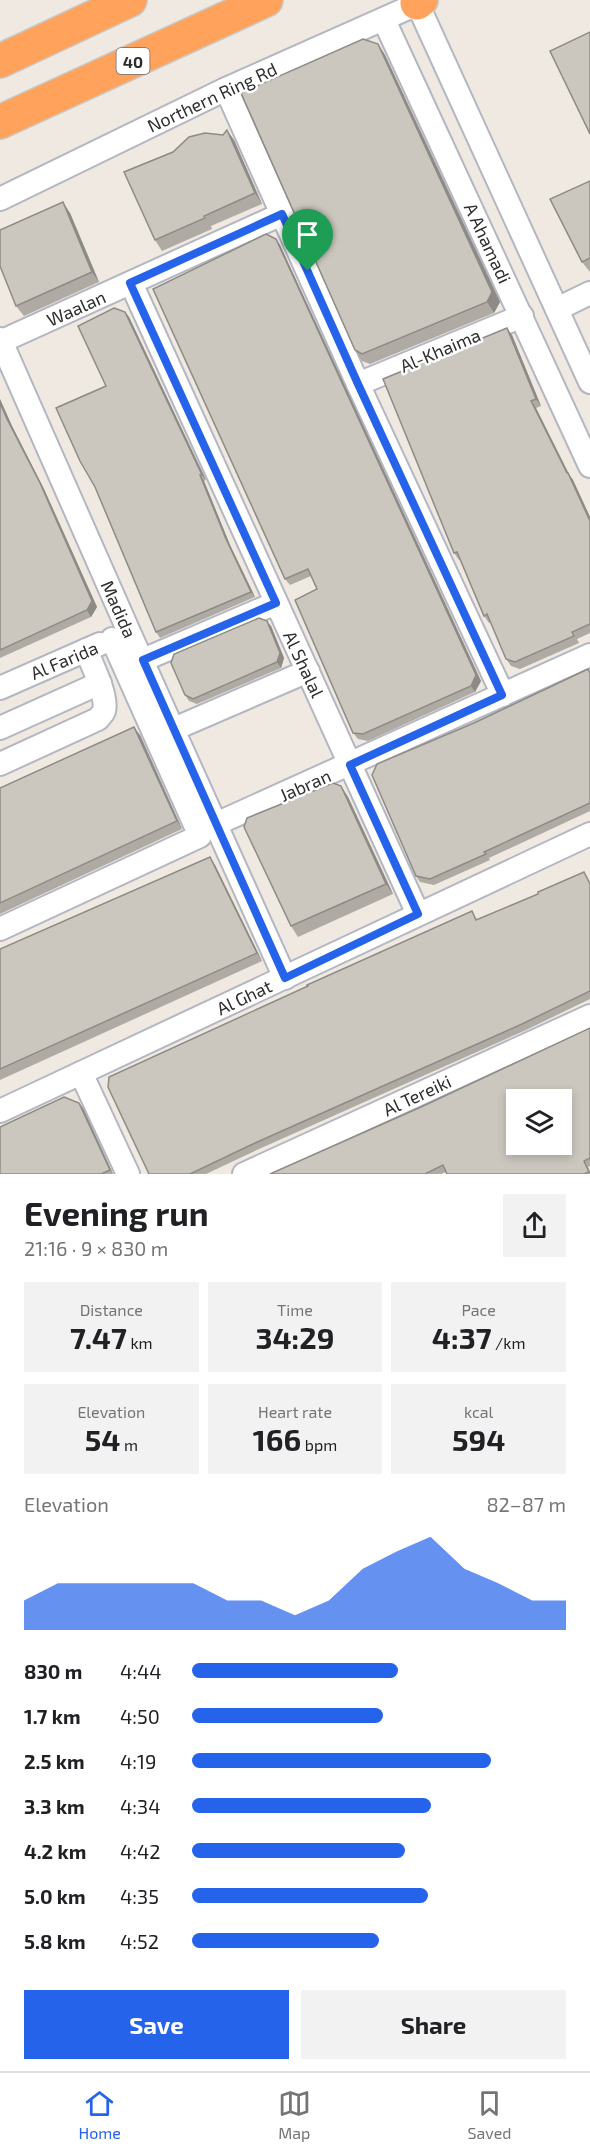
<!DOCTYPE html>
<meta charset="utf-8">
<style>
:root{--surface:#fff;--page:#f2f2f2;--text:#202124;--muted:#757577;--line:#e0e0e0;--accent:#2563eb}
body{margin:0;font-family:"Exo 2",sans-serif;background:var(--page);color:var(--text);height:100vh;display:flex;flex-direction:column;font-size:22px;white-space:nowrap}
*{box-sizing:border-box;margin:0}
p{font-size:20px;color:var(--muted)}
.icon{flex:none;width:33px;height:33px;fill:none;stroke:currentColor;stroke-width:2;stroke-linecap:round;stroke-linejoin:round}
.map{position:relative;height:1174px;overflow:hidden}
.side{display:flex;flex-direction:column;background:var(--surface);flex:1}
.side>*{flex:none}
.controls{position:absolute;left:506px;top:1089px;display:grid;gap:12px}
.controls a{display:grid;place-items:center;width:66px;height:66px;border-radius:0px;background:var(--surface);box-shadow:0 3px 9px #0003;font-size:30px}
.pin{position:absolute;display:grid;place-items:center;width:51px;height:51px;color:#fff;margin:-62px -26px;border-radius:50% 50% 50% 0;rotate:-45deg;box-shadow:0 0 6px #0007}
.pin .icon{rotate:45deg}
.round{display:grid;place-items:center;flex:none;width:63px;height:63px;border-radius:0px;background:var(--page)}
.summary{display:flex;align-items:center;justify-content:space-between;height:102px;padding:0 24px}
h1{font-size:33px;font-weight:700;line-height:45px}
.stats{display:grid;grid-template-columns:repeat(3,1fr);gap:9px;height:102px;padding:6px 24px}
.stats div{display:grid;align-content:center;border-radius:0px;background:var(--page);text-align:center}
.stats b{font-size:30px;font-weight:700}
.stats small{font-size:16px;font-weight:400}
.stats p{font-size:16px}
.chart{height:168px;padding:12px 24px}
.chart p{display:flex;justify-content:space-between}
.chart svg{width:100%;height:108px;margin-top:6px;fill:var(--accent);opacity:.7}
.primary-button{display:flex;gap:12px;margin-top:auto;padding:12px 24px}
.primary-button a{flex:1;height:69px;border-radius:0px;background:var(--accent);color:#fff;font-size:24px;font-weight:700;line-height:69px;text-align:center}
.primary-button a+a{background:var(--page);color:var(--text)}
ul{padding:0 24px;list-style:none;font-size:20px}
li{display:grid;grid-template-columns:96px 72px 1fr;align-items:center;height:45px}
li i{height:15px;border-radius:8px;background:var(--accent)}
.dock{display:flex;justify-content:space-around;align-items:center;height:84px;border-top:2px solid var(--line);background:var(--surface);font-size:16px;color:var(--muted)}
.dock a{display:grid;justify-items:center;gap:3px}
.dock .active{color:var(--accent)}
.map>svg:first-child{display:block}
.lines{fill:none;stroke-linecap:round;stroke-linejoin:round}
.minor-casing{stroke:#b4b7c1;stroke-width:26}
.highway-casing{stroke:#c9c9c9;stroke-width:36}
.minor{stroke:#fff;stroke-width:22}
.highway{stroke:#ffa35c;stroke-width:33}
.wall{fill:#afaba4}
.shaded-wall{fill:#8e8b86}
.building{fill:#cbc7bf;stroke:#8e8b86;stroke-width:1.5;fill-rule:evenodd}
.route-casing{stroke:#fff;stroke-width:12}
.route{stroke:#2563eb;stroke-width:8}
.labels{text-anchor:middle;dominant-baseline:central;stroke-width:5;stroke-linejoin:round;paint-order:stroke}
.shield{fill:#fff;stroke:#6d6d6d;stroke-width:1.5}
.shield-label{font-size:16px;font-weight:bold;fill:#2e2e2e}
.street-label{font-size:18px;fill:#2e2e2e;stroke:#fff}
</style>
<div class="map">
<svg width="590" height="1174" viewBox="0 0 590 1174">
<rect width="100%" height="100%" fill="#efe9e1"/>
<g class="lines">
<defs>
<g id="minor">
<path d="M417,3L590,382"/>
<path d="M384,20L590,466"/>
<path d="M226,89L358,384L503,695"/>
<path d="M0,199L226,89L426,0"/>
<path d="M131,283L418,914"/>
<path d="M557,309L590,293"/>
<path d="M0,339L129,632L285,978"/>
<path d="M0,342L282,214"/>
<path d="M358,384L522,316"/>
<path d="M143,660L276,603"/>
<path d="M0,688L100,644"/>
<path d="M0,728L100,683"/>
<path d="M174,729L308,671"/>
<path d="M0,764L98,719C100,716 103,714 104,711C108,696 92,665 86,650"/>
<path d="M216,824L590,655"/>
<path d="M0,929L200,836L112,639"/>
<path d="M81,1073L128,1174"/>
<path d="M0,1111L590,834"/>
<path d="M244,1174L590,1016"/>
</g>
<g id="highway">
<path d="M417,3L421,0"/>
<path d="M0,61L130,0"/>
<path d="M0,122L266,0"/>
</g>
</defs>
<use href="#minor" class="minor-casing"/>
<use href="#highway" class="highway-casing"/>
<use href="#minor" class="minor"/>
<use href="#highway" class="highway"/>
</g>
<g class="wall">
<path d="M378,44L385,55L500,302L494,313L370,364L362,361L355,350Z"/>
<path d="M234,140L262,204L211,226L212,229L162,251L155,240Z"/>
<path d="M590,181V272L582,262Z"/>
<path d="M70,213L99,282L24,316L16,306Z"/>
<path d="M276,239L280,245L481,681L475,692L368,741L358,739L353,733L317,589L311,576L290,585L285,579Z"/>
<path d="M125,312L129,317L206,480L204,481L230,545L255,597L160,638L156,632L106,386Z"/>
<path d="M512,335L541,406L536,408L568,473L573,480L590,517V633L577,639L579,643L520,669L511,666L506,659L491,622L489,623L484,616L461,559L459,560L454,553Z"/>
<path d="M0,399L12,426L44,489L97,607L91,617L0,658Z"/>
<path d="M271,626L284,658L281,668L197,704L189,701L185,695Z"/>
<path d="M590,672V811L489,858L490,860L434,885L420,882L416,876Z"/>
<path d="M140,735L182,829L0,914V788Z"/>
<path d="M341,786L348,797L393,894L298,937L291,926Z"/>
<path d="M215,865L262,961L0,1080V949Z"/>
<path d="M584,872L590,882V999L526,1030L259,1149L206,1174H149L476,917L477,920L538,894Z"/>
<path d="M590,1028V1166L588,1167L590,1171V1174H447L446,1172L441,1174H270L421,1107Z"/>
<path d="M83,1108L113,1174H0Z"/>
</g>
<g class="shaded-wall">
<path d="M378,44L385,55L500,302L494,313L487,302Z"/>
<path d="M227,130L234,140L262,204L255,193Z"/>
<path d="M63,202L70,213L99,282L92,272Z"/>
<path d="M276,239L280,245L481,681L475,692L471,686Z"/>
<path d="M125,312L129,317L206,480L202,475Z"/>
<path d="M507,328L512,335L541,406L536,399Z"/>
<path d="M0,399L12,426L44,489L97,607L91,617L87,610L0,403Z"/>
<path d="M531,401L536,408L572,480L567,473Z"/>
<path d="M568,473L573,480L590,517V521Z"/>
<path d="M200,475L204,481L230,545L255,597L251,592L226,539Z"/>
<path d="M267,621L271,626L284,658L281,668L277,662Z"/>
<path d="M134,727L140,735L182,829L177,821Z"/>
<path d="M341,786L348,797L393,894L386,884Z"/>
<path d="M210,857L215,865L262,961L257,953Z"/>
<path d="M79,1103L83,1108L113,1174L110,1170Z"/>
</g>
<g class="building">
<path d="M590,32V134L550,51Z"/>
<path d="M363,39L378,44L492,292L487,302L362,354L355,350L241,93Z"/>
<path d="M227,130L255,193L204,216L205,218L155,240L124,172L173,152L189,137L205,133L223,135Z"/>
<path d="M590,181V258L582,262L550,199Z"/>
<path d="M63,202L92,272L16,306L0,266V230Z"/>
<path d="M266,234L276,239L476,675L471,686L363,734L353,733L295,600L317,589L308,569L285,579L153,289Z"/>
<path d="M114,308L125,312L202,475H200L226,539L251,592L156,632L95,487L80,461L56,408L106,386L78,326Z"/>
<path d="M507,328L536,399L531,401L567,473H568L590,521V624L572,632L574,636L515,662L506,659L487,614L484,616L457,552L454,553L383,379Z"/>
<path d="M0,403L7,419L40,483L92,601L87,610L0,650Z"/>
<path d="M259,618L267,621L280,653L277,662L193,699L185,695L171,663L174,654Z"/>
<path d="M588,669L590,673V803L484,852L486,854L430,879L416,876L372,775L377,764L474,723Z"/>
<path d="M134,727L177,821L0,903V788Z"/>
<path d="M333,783L341,786L386,884L291,926L244,827L247,818Z"/>
<path d="M210,857L257,953L0,1069V949Z"/>
<path d="M584,872L590,884V991L522,1024L255,1143L190,1174H149L108,1087L109,1077L308,986L307,985L472,911L476,920L538,894V892Z"/>
<path d="M590,1028V1158L584,1161L589,1172L584,1174H447L443,1165L425,1174H270L421,1107ZM516,1100H561V1144H516Z"/>
<path d="M64,1097L79,1103L110,1170L101,1174H0V1127Z"/>
</g>
<g class="lines">
<defs>
<path id="route" d="M282,214L358,384L502,695L350,765L418,914L285,978L143,660L276,603L130,283Z"/>
</defs>
<use href="#route" class="route-casing"/>
<use href="#route" class="route"/>
</g>
<g class="labels">
<rect class="shield" x="116.5" y="48" width="33" height="26" rx="4.5"/>
<g class="shield-label">
<text x="133" y="61">40</text>
</g>
<g class="street-label">
<text transform="translate(212 97) rotate(-25)">Northern Ring Rd</text>
<text transform="translate(488 243) rotate(65)">A Ahamadi</text>
<text transform="translate(76 308) rotate(-24)">Waalan</text>
<text transform="translate(440 350) rotate(-23)">Al-Khaima</text>
<text transform="translate(119 609) rotate(66)">Madida</text>
<text transform="translate(64 660) rotate(-23)">Al Farida</text>
<text transform="translate(304 664) rotate(65)">Al Shalal</text>
<text transform="translate(305 785) rotate(-24)">Jabran</text>
<text transform="translate(244 997) rotate(-25)">Al Ghat</text>
<text transform="translate(417 1095) rotate(-25)">Al Tereiki</text>
</g>
</g>
</svg>
<div class="controls">
<a><svg class="icon" aria-label="layers" viewBox="0 0 24 24"><path d="M12 4l9 5-9 5-9-5zM3 14l9 5 9-5"/></svg></a>
</div>
<div class="pin" style="left:308px;top:271px;background:#1e9e55"><svg class="icon" aria-label="arrive" viewBox="0 0 24 24"><path d="M6 21V4h12l-3 4 3 4H6"/></svg></div>
</div>
<section class="side">
<div class="summary"><div><h1>Evening run</h1><p>21:16 · 9 × 830 m</p></div><a class="round"><svg class="icon" aria-label="share" viewBox="0 0 24 24"><path d="M12 15V3M7 8l5-5 5 5M5 13v7h14v-7"/></svg></a></div>
<div class="stats">
<div><p>Distance</p><b>7.47<small> km</small></b></div>
<div><p>Time</p><b>34:29</b></div>
<div><p>Pace</p><b>4:37<small> /km</small></b></div>
</div>
<div class="stats">
<div><p>Elevation</p><b>54<small> m</small></b></div>
<div><p>Heart rate</p><b>166<small> bpm</small></b></div>
<div><p>kcal</p><b>594</b></div>
</div>
<div class="chart"><p><span>Elevation</span>82–87 m</p>
<svg viewBox="0 0 160 44" preserveAspectRatio="none"><path d="M0 44V32L10 25L20 25L30 25L40 25L50 25L60 32L70 32L80 38L90 32L100 19L110 12L120 6L130 19L140 25L150 32L160 32V44z"/></svg>
</div>
<ul>
<li><b>830 m</b>4:44<i style="width:55%"></i></li>
<li><b>1.7 km</b>4:50<i style="width:51%"></i></li>
<li><b>2.5 km</b>4:19<i style="width:80%"></i></li>
<li><b>3.3 km</b>4:34<i style="width:64%"></i></li>
<li><b>4.2 km</b>4:42<i style="width:57%"></i></li>
<li><b>5.0 km</b>4:35<i style="width:63%"></i></li>
<li><b>5.8 km</b>4:52<i style="width:50%"></i></li>
</ul>
<div class="primary-button"><a>Save</a><a>Share</a></div>
</section>
<nav class="dock">
<a class="active"><svg class="icon" aria-label="home" viewBox="0 0 24 24"><path d="M3 11l9-7 9 7M6 9v11h12V9"/></svg>Home</a>
<a><svg class="icon" aria-label="map" viewBox="0 0 24 24"><path d="M3 6l6-2 6 2 6-2v14l-6 2-6-2-6 2zM9 4v14M15 6v14"/></svg>Map</a>
<a><svg class="icon" aria-label="saved" viewBox="0 0 24 24"><path d="M7 4h10v16l-5-4-5 4z"/></svg>Saved</a>
</nav>
